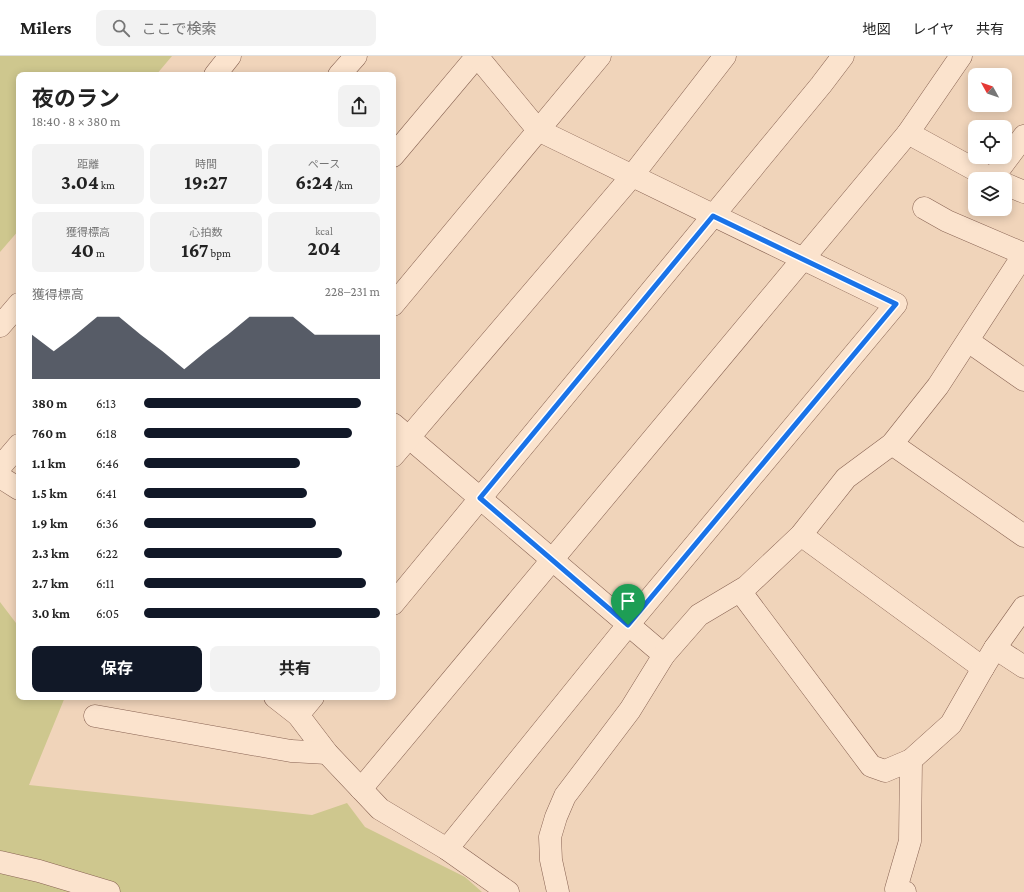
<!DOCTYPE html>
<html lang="ja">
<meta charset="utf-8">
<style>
:root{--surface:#fff;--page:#f2f2f2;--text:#222;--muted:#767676;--line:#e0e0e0;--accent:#111827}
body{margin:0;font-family:"Crimson Pro","Noto Sans JP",serif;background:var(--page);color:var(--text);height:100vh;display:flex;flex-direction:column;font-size:15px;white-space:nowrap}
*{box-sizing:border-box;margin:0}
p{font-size:13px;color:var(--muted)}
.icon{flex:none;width:22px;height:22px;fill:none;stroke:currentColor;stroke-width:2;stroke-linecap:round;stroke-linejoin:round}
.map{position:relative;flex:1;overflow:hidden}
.side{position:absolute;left:16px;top:16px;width:380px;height:628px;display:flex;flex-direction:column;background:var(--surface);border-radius:8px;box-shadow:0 2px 10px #0003}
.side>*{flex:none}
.needle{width:26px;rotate:310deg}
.controls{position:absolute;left:968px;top:12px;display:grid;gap:8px}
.controls a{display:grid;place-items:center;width:44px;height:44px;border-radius:8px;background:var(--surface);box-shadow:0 2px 10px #0003;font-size:20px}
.pin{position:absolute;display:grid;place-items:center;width:34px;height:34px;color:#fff;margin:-41px -17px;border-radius:50% 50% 50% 0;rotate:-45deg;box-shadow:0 0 4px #0007}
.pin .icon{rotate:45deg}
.round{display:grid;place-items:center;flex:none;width:42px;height:42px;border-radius:8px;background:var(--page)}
.headline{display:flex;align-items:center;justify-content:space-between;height:68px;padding:0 16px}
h1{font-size:22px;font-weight:700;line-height:30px}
.stats{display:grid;grid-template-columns:repeat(3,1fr);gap:6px;height:68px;padding:4px 16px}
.stats div{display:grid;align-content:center;border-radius:8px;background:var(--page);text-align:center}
.stats b{font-size:20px;font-weight:700}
.stats small{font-size:11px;font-weight:400}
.stats p{font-size:11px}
.chart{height:112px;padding:8px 16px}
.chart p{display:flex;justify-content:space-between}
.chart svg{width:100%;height:72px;margin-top:4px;fill:var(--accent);opacity:.7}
.primary-button{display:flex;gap:8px;margin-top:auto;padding:8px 16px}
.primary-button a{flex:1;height:46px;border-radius:8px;background:var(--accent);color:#fff;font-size:16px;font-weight:700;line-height:46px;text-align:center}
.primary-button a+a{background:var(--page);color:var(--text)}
ul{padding:0 16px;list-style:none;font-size:13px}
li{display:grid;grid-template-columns:64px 48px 1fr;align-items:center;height:30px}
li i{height:10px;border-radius:5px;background:var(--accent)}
header{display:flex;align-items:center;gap:24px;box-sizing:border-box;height:56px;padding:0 20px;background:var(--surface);border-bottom:1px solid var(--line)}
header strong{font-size:19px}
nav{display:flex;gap:22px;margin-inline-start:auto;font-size:14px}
.search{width:280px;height:36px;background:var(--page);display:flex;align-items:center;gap:10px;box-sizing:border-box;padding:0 14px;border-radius:8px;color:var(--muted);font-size:15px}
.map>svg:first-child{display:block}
.green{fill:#cec78e}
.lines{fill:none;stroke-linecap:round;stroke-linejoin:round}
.street-casing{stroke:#886353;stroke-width:23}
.street{stroke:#fbe3cd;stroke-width:22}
.route-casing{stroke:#fff;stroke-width:8}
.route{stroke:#1a73e8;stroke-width:5}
</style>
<header>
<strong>Milers</strong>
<div class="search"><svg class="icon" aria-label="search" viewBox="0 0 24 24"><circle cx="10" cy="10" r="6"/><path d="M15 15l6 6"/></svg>ここで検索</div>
<nav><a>地図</a><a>レイヤ</a><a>共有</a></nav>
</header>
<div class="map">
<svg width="1024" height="836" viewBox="0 0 1024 836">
<rect width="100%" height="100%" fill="#f0d4ba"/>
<g class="green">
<path d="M0,0H172L156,19H19V174L0,196Z"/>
<path d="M0,546L19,571V641H65L29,729L312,759L347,747L365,771L465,821L482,836H0Z"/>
</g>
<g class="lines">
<defs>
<g id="street">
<path d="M215,19L230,0"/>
<path d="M339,19L356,0"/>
<path d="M908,77L992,123"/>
<path d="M393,100L477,0"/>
<path d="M992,123L1024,80"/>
<path d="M1005,128L1024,136"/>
<path d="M924,152L947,165L1024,198"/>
<path d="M393,249L600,0"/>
<path d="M0,270L19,248"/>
<path d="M968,285L1024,324"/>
<path d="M393,368L664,599"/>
<path d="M892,388L1024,480"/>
<path d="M393,400L632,120L725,0"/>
<path d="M0,411L19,389"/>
<path d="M0,421L19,433"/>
<path d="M801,479L983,612L995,592L1024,551"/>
<path d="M740,535L871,710L885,715L911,704L951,668L983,612"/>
<path d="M393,548L821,29L843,0"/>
<path d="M995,592L1024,611"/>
<path d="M275,641L298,659L327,697L380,753L447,793L508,836"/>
<path d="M298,659L313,641"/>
<path d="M95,660L291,695L327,697"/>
<path d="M361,733L908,77L961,0"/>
<path d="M447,793L628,569L896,248L538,74L477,0"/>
<path d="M0,806L39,815L109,836"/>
<path d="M558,836L551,804L550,781L556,761L565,740L630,654L664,599L699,559L746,531L801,479L846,422L892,388L938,330L1024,198"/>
<path d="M905,836L896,833L910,785L911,704"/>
</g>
</defs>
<use href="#street" class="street-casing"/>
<use href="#street" class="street"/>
</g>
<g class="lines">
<defs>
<path id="route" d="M713,160L896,248L628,569L480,442Z"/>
</defs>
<use href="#route" class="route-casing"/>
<use href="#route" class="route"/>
</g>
</svg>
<div class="controls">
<a><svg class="needle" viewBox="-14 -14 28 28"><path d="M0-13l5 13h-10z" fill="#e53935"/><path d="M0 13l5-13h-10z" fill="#767676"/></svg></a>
<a><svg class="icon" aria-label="locate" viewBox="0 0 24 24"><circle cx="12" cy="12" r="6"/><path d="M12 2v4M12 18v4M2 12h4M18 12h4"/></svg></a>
<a><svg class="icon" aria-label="layers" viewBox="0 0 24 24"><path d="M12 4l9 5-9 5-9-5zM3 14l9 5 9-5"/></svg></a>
</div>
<div class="pin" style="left:628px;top:569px;background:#1e9e55"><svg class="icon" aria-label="arrive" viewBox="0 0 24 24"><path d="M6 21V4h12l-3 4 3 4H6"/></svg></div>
<section class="side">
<div class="headline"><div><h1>夜のラン</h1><p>18:40 · 8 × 380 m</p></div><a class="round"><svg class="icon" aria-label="share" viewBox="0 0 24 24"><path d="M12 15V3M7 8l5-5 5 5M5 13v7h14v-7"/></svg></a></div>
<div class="stats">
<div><p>距離</p><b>3.04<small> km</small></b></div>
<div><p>時間</p><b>19:27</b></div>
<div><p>ペース</p><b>6:24<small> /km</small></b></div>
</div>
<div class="stats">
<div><p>獲得標高</p><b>40<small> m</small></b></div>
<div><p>心拍数</p><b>167<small> bpm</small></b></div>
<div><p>kcal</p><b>204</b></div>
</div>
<div class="chart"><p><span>獲得標高</span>228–231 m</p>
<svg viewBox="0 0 160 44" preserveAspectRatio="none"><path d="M0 44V17L10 27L20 17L30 6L40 6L50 17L60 27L70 38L80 27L90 17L100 6L110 6L120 6L130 17L140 17L150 17L160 17V44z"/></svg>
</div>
<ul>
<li><b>380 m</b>6:13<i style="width:92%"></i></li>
<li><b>760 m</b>6:18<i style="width:88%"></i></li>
<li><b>1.1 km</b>6:46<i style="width:66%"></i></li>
<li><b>1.5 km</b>6:41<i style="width:69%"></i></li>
<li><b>1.9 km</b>6:36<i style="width:73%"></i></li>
<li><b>2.3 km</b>6:22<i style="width:84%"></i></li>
<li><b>2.7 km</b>6:11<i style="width:94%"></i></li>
<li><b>3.0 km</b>6:05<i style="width:100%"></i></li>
</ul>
<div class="primary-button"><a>保存</a><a>共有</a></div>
</section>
</div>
